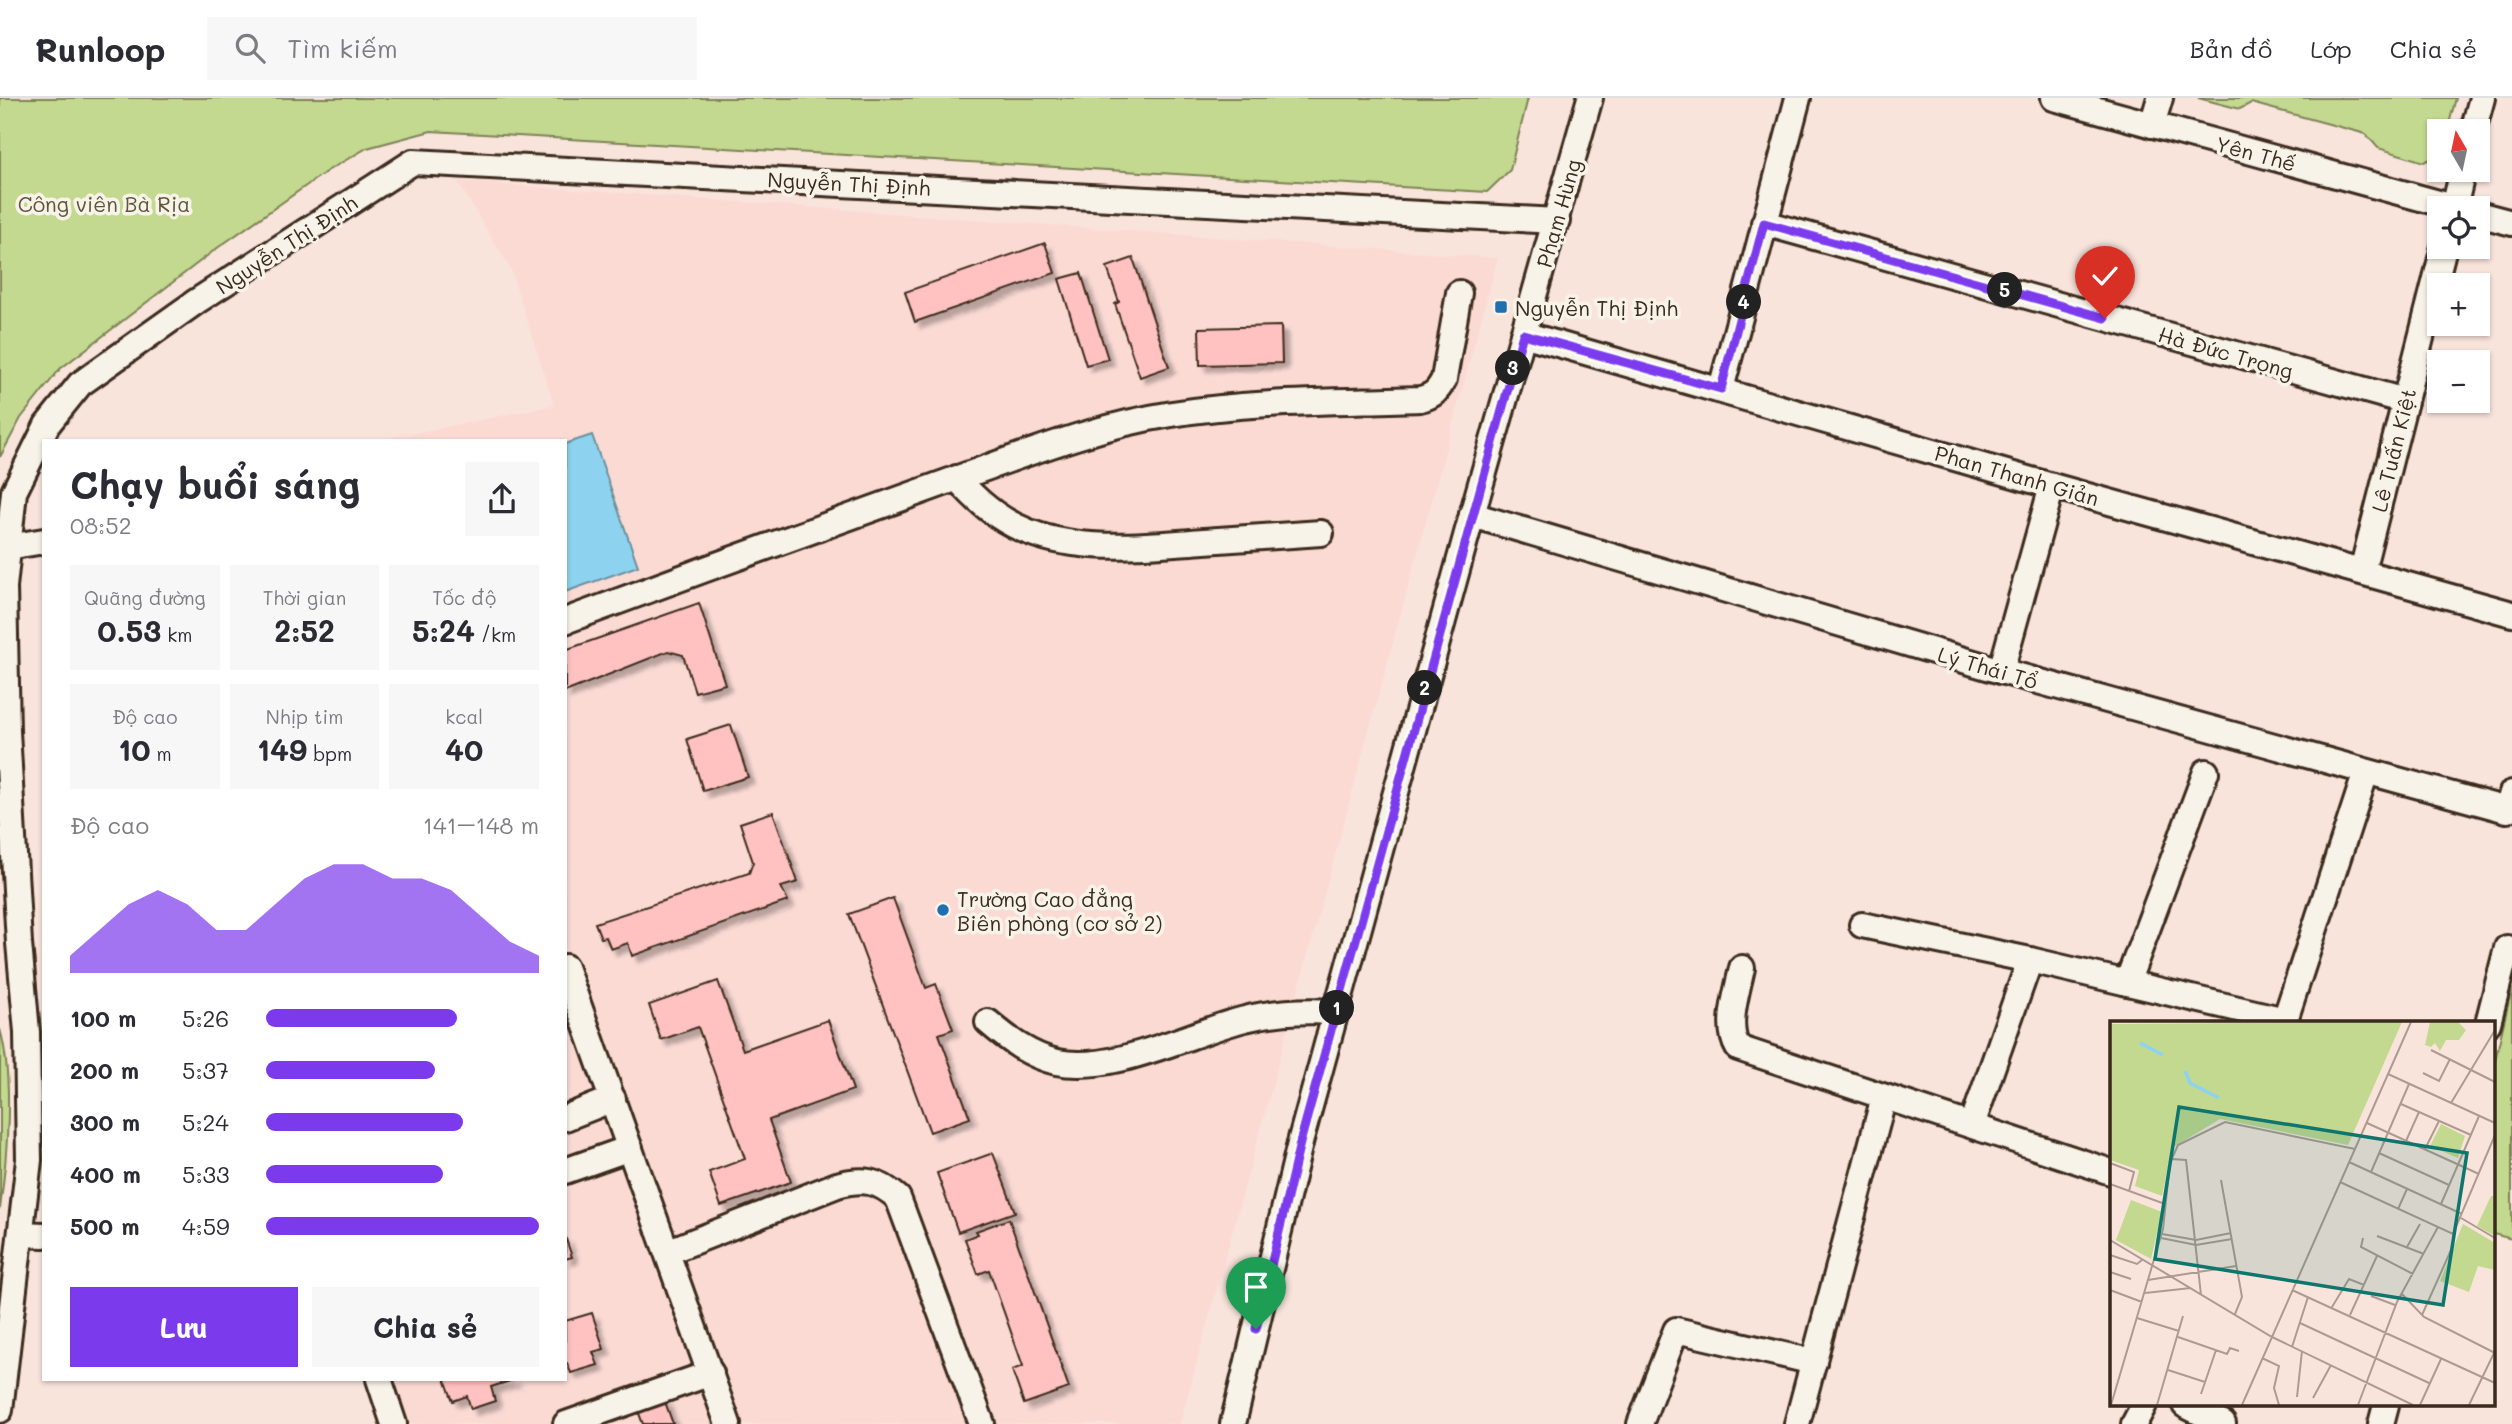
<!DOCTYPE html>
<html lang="vi">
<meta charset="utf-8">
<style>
:root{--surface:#fff;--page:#f7f7f7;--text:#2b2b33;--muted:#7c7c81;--line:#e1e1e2;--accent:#7c3aed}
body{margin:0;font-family:Mali,sans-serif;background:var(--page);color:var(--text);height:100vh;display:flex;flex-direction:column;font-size:26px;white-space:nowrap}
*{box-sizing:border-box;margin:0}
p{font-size:23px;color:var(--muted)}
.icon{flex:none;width:38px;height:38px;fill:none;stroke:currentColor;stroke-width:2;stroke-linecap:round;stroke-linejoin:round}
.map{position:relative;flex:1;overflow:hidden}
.side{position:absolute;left:42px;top:341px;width:525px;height:942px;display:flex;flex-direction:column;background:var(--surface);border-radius:0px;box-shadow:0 2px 5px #0004}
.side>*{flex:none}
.needle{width:46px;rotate:351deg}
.tools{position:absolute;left:2427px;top:21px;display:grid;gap:14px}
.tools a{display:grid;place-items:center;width:63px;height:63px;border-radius:0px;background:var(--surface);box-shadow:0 2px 5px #0004;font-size:35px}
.pin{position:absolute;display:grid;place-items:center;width:60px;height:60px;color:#fff;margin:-72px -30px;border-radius:50% 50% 50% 0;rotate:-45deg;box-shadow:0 0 7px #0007}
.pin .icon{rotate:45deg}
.km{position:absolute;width:35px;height:35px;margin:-18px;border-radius:50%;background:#222;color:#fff;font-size:19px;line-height:35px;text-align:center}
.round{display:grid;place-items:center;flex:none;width:74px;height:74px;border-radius:0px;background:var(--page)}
.headline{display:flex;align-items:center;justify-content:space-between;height:119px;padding:0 28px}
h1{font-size:38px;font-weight:700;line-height:52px}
.stats{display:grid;grid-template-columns:repeat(3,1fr);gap:10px;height:119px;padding:7px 28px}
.stats div{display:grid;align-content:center;border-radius:0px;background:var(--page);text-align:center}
.stats b{font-size:30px;font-weight:700}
.stats small{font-size:19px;font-weight:400}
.stats p{font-size:19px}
.chart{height:196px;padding:14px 28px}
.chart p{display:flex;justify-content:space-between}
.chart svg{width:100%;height:126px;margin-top:7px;fill:var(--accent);opacity:.7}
.button{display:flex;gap:14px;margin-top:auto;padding:14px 28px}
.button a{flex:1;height:80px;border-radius:0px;background:var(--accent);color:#fff;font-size:28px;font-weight:700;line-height:80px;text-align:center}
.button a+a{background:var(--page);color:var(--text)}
ul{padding:0 28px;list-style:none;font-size:23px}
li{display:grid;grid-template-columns:112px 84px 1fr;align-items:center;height:52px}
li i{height:18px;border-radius:9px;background:var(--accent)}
header{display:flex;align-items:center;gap:42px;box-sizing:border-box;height:98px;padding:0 35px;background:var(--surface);border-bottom:2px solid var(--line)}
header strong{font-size:33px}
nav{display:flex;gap:38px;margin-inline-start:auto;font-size:24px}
.search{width:490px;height:63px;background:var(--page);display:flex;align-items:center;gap:18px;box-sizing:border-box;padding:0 24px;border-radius:0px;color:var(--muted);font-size:26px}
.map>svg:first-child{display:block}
.built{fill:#fbdad4}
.green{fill:#c2d98f;stroke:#7e8256;stroke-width:2}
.water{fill:#8dd3ef;stroke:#6c8f9b;stroke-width:2}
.building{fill:#ffc2c0;stroke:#3b2a1e;stroke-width:2;filter:url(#shadow)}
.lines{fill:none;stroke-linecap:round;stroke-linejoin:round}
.minor-casing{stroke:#3b2a1e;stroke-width:30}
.minor{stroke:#f7f3e8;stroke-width:24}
.route-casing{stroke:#fff;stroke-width:14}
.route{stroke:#7c3aed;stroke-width:9}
.poi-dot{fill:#1f6fb2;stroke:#f7f3e8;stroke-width:2.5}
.labels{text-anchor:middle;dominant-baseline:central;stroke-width:7;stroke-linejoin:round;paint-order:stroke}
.street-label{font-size:21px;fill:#3b2a1e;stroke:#f7f3e8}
.park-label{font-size:21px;fill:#5d563a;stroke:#f7f3e8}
.poi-label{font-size:21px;fill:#3b2a1e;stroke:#f7f3e8;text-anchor:start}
.inset-river{fill:none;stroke:#8dd3ef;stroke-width:3.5}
.inset-road{fill:none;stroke:#ad9a90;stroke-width:2}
.view{fill:#0f766e;fill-opacity:0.15;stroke:#0f766e;stroke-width:3.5}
.inset-edge{fill:none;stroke:#3b2a1e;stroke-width:3.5}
</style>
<header>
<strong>Runloop</strong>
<div class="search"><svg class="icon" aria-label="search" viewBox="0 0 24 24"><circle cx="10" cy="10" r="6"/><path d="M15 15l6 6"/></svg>Tìm kiếm</div>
<nav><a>Bản đồ</a><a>Lớp</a><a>Chia sẻ</a></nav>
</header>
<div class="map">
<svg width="2512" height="1326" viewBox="0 0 2512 1326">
<defs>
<filter id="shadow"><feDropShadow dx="6" dy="6" stdDeviation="2" flood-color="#0004"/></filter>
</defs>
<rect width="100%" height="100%" fill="#f9e4dc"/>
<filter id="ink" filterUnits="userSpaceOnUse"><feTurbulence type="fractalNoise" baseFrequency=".0143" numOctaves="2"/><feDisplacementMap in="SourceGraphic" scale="14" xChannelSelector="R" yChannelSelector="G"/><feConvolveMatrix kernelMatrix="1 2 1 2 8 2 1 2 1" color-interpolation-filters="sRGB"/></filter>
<g filter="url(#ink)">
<path class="built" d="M457,83L1498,160L1180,1326H394L381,1281H565V343H374L554,307L510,170Z"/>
<g class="green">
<path d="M0,0H1528L1510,72L1487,94L431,33L367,50L327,73L216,151L60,271L21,320L0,359Z"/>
<path d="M2198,0H2456L2447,33H2440L2439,57L2424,64L2378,50L2366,36L2251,5L2240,11Z"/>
<path d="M2512,890V1141L2493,1136V971Z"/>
<path d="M0,931C14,980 7,1060 0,1111Z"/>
</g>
<path class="water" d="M592,337L638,468L565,494V346Z"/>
<g class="building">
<path d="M1045,145L1055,175L915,224L905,194Z"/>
<path d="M1133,160L1169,269L1140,279L1115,206L1119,204L1107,169Z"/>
<path d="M1081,175L1108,261L1086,267L1059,181Z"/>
<path d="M1281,228L1282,265L1200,267L1199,230Z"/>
<path d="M699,505L725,586L695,594L683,557L668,553L565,594V552Z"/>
<path d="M731,627L748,679L703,693L687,641Z"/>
<path d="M773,714L798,784L781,789L788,803L632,858L628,845L611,851L606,839L601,840L595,825L749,775L753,764L740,725Z"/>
<path d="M893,800L926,890L936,886L953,931L939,936L970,1020L930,1034L849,816Z"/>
<path d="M718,883L743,952L828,922L853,992L769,1022L791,1084L721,1108L709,1074L745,1061L698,929L661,942L649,907Z"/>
<path d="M993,1055L1015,1114L958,1134L937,1075Z"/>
<path d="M1009,1121L1069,1290L1024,1306L1012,1272L1023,1268L989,1172L978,1176L965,1141L978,1136L976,1133Z"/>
<path d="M565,1138L572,1159L565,1161Z"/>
<path d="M592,1215L604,1251L593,1254L598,1267L571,1275L567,1265H565V1223Z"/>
<path d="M445,1281H516L491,1289L495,1303L471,1311L467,1298L453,1303Z"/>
<path d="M664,1301L673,1326H643L637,1310Z"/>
</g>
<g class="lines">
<defs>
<g id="minor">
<path d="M2054,0L2457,110"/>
<path d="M2152,27L2160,0"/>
<path d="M2473,33L2482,0"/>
<path d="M2454,110L2463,72"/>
<path d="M2478,116L2512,125"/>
<path d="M1764,125L2405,303"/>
<path d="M1523,236L2052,388L2512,516"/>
<path d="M1721,291L1798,0"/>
<path d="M957,380C977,404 1000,423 1029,434C1083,455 1148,447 1204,443C1243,440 1282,438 1321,435"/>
<path d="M1472,417L2001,573L2507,712L2512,695"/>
<path d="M8,449L44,443"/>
<path d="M2362,473L2444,149"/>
<path d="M565,523C691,476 817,430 944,385C1018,359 1094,328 1172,316C1254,303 1338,304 1420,301C1433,298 1438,293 1444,281L1459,195"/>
<path d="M2001,573L2052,388"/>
<path d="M1862,827L2030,862L2285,922"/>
<path d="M565,869L728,1326"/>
<path d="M1742,870C1737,895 1725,928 1738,950L2111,1074"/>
<path d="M2127,885L2206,674"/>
<path d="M988,924C1009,942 1030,958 1057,964C1114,976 1191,934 1245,921C1275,913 1305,912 1336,914"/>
<path d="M2284,925L2366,674"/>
<path d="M2488,925L2507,850"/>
<path d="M565,1020L613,1001"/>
<path d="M1972,1027L2030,862"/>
<path d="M565,1073L630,1050"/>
<path d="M21,1136L44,1137"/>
<path d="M667,1154L837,1087C863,1080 878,1082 898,1100L982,1326"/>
<path d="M379,1281L394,1326"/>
<path d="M2185,1307L2223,1326"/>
<path d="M0,1312L29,1062L27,934L19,845L7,633L4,489L14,394L47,327L80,286L197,203L413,64L1557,123"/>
<path d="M566,1326L711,1275"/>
<path d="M1233,1326L1301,1041L1472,417L1590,0"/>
<path d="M1640,1326L1676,1232L1814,1264"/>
<path d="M1797,1326L1884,999"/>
<path d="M2134,1326L2144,1307"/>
<path d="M2381,1326L2386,1307"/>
</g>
</defs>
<use href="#minor" class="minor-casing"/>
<use href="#minor" class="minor"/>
</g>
</g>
<g class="lines" filter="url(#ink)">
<defs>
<path id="route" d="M1256,1231L1301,1041L1523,236L1721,291L1764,125L2105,220"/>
</defs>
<use href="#route" class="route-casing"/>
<use href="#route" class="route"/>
</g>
<g class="poi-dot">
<rect x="1494" y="202" width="14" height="14" rx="3.5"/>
<circle cx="943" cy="812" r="7"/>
</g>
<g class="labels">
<g class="street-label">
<text transform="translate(2256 55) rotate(15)">Yên Thế</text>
<text transform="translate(849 85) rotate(3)">Nguyễn Thị Định</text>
<text transform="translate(1558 115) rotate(-74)">Phạm Hùng</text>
<text transform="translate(286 146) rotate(-33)">Nguyễn Thị Định</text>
<text transform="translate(2226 254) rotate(16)">Hà Đức Trọng</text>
<text transform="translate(2393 352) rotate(-76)">Lê Tuấn Kiệt</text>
<text transform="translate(2017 377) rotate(16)">Phan Thanh Giản</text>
<text transform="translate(1988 569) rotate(16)">Lý Thái Tổ</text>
</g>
<g class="park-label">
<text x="104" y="105">Công viên Bà Rịa</text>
</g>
<g class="poi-label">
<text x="1515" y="209">Nguyễn Thị Định</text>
<text x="957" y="800">Trường Cao đẳng<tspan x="957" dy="24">Biên phòng (cơ sở 2)</tspan></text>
</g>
</g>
<g transform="translate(2110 923)">
<rect width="385" height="385" fill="#f9e4dc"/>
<path d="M292,1L238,124L110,98L62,127L52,175L25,165L29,149L0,139V3ZM320,1H348L356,9L349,19H336L330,30L325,22L321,26L315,24ZM331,103L355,115L348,137L320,125ZM381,175H385V215L367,205ZM21,179L52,191L41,238L6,219ZM353,203L385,222V249L368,245L359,271L330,260Z" fill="#c2d98f"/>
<path class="inset-river" d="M30,22L53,34M75,50L80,62L109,77"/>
<path class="inset-road" d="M321,29L385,61M313,52L329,60L340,38M278,53L385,102M341,82L385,9M291,83L361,114M257,102L369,153M296,120L309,91M315,128L329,100M269,132L339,164M61,138L76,139L91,274M239,141L352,193M0,142L24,151L19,170M261,151L299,63M111,159L132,276L125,293M230,161L343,213L385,114M0,163L55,183M331,183L369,95M288,188L297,168M351,197L385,217M52,213L86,219L121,212M267,215L314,233M51,217L86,224L122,218M253,217L251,226L303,253M0,219L162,316L303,384M297,226L310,203M0,234L27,243L32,239M0,251L21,258M38,259L126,245M0,269L32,281M182,269L385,362M35,272L81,267M292,273L314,296L385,332M261,275L285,284M222,286L239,258L254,264M240,294L267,235M312,294L341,229M27,297L69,310M190,302L319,362M68,316L117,333L120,327L129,330M182,326L198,276M152,337L169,345L164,367L169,384M58,349L95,361M91,373L106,329M187,376L192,330M203,377L221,344M1,384L53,208L60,142L68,124L115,101L245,128M47,384L73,295M132,384L301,1M248,384L287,281L328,206M310,384L331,338M359,384L384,332"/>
<path class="view" d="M69,86L357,132L333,284L45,238Z"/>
<rect width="385" height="385" class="inset-edge"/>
</g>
</svg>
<div class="tools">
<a><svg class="needle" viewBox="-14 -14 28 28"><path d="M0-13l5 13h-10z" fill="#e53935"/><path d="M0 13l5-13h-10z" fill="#7c7c81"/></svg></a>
<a><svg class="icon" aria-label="locate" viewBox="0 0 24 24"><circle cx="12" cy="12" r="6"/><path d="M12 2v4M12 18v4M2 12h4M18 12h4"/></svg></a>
<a>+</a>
<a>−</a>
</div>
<div class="pin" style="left:1256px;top:1231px;background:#1e9e55"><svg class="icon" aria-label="arrive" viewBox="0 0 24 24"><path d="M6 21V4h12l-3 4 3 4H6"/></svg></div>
<div class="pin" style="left:2105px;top:220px;background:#d93025"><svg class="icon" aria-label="check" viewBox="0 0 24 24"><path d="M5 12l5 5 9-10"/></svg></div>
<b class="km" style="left:1337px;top:910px">1</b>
<b class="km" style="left:1425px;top:590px">2</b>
<b class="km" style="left:1513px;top:270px">3</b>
<b class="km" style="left:1744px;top:204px">4</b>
<b class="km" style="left:2005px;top:192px">5</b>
<section class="side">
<div class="headline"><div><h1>Chạy buổi sáng</h1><p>08:52</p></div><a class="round"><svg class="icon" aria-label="share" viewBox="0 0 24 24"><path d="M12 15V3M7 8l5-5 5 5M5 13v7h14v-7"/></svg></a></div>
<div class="stats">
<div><p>Quãng đường</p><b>0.53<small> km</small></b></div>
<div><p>Thời gian</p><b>2:52</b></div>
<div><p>Tốc độ</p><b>5:24<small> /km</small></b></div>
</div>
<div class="stats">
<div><p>Độ cao</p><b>10<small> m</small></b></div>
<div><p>Nhịp tim</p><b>149<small> bpm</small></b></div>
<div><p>kcal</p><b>40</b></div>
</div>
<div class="chart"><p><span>Độ cao</span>141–148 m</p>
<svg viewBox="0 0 160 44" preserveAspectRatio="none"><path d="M0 44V38L10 29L20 20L30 15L40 20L50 29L60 29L70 20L80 11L90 6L100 6L110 11L120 11L130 15L140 24L150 33L160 38V44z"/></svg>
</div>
<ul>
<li><b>100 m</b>5:26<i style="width:70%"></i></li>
<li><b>200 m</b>5:37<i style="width:62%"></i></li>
<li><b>300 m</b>5:24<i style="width:72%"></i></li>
<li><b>400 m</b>5:33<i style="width:65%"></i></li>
<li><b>500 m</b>4:59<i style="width:100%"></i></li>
</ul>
<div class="button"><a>Lưu</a><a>Chia sẻ</a></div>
</section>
</div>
